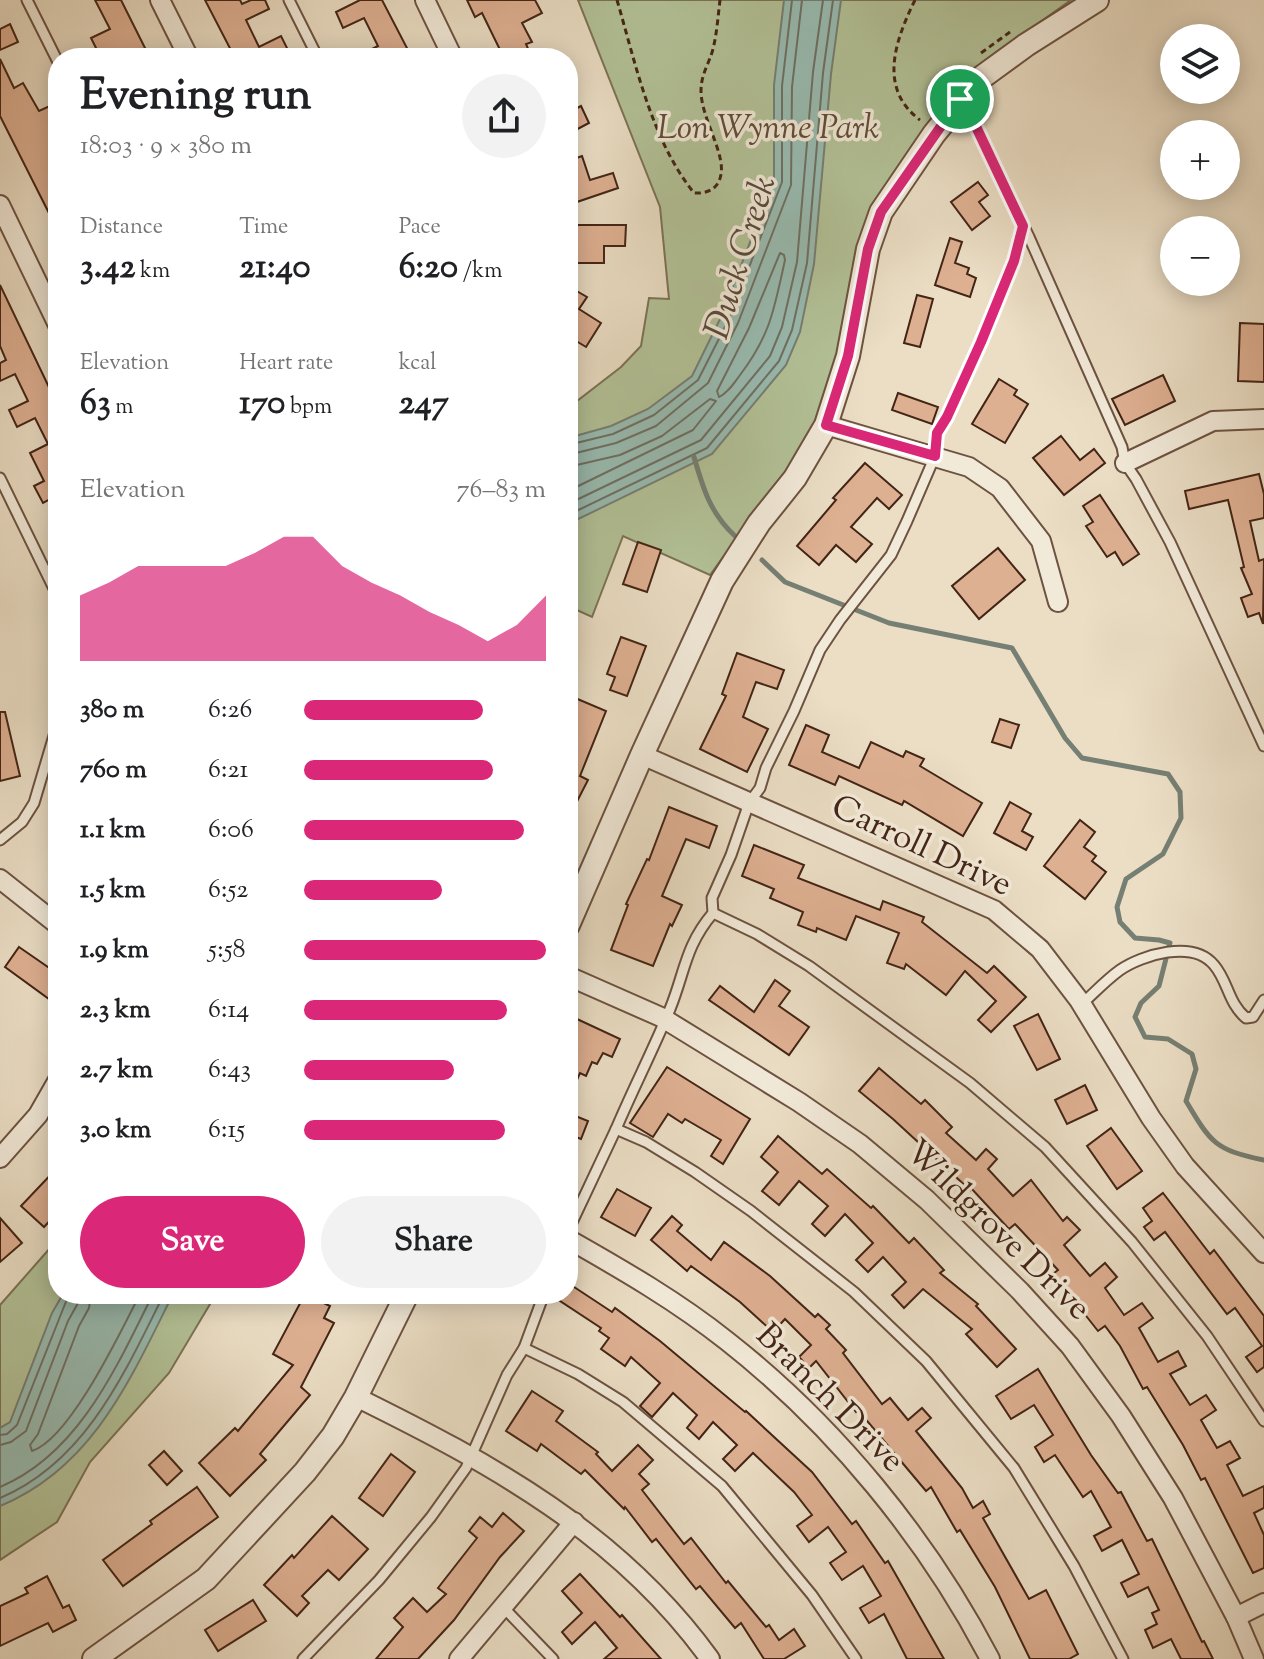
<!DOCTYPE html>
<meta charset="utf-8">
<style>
:root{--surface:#fff;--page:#f2f2f2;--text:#202124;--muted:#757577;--accent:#db2777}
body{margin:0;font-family:"Sorts Mill Goudy",serif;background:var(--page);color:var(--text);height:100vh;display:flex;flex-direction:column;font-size:30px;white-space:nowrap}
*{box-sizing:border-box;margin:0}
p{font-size:26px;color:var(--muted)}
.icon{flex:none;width:44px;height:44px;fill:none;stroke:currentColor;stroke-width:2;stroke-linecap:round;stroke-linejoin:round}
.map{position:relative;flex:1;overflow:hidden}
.side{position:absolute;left:48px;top:48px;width:530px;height:1256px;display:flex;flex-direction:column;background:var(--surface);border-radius:32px;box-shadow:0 4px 20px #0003}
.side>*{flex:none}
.tools{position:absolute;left:1160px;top:24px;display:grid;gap:16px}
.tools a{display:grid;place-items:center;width:80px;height:80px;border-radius:50%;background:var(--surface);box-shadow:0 4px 20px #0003;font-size:40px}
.pin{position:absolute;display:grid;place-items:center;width:68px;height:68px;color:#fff;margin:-34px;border:4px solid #fff;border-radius:50%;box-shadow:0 2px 8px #0007}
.round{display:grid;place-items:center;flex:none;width:84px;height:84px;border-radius:42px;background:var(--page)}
.overview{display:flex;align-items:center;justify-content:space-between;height:136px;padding:0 32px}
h1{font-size:44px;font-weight:700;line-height:60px}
.metrics{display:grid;grid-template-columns:repeat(3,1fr);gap:12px;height:136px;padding:8px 32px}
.metrics div{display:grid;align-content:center}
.metrics b{font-size:34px;font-weight:700}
.metrics small{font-size:22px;font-weight:400}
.metrics p{font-size:22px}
.chart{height:224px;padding:16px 32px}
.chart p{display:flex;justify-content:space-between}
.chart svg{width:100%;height:144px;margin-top:8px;fill:var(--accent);opacity:.7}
.button{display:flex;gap:16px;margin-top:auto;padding:16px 32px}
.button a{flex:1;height:92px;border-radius:48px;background:var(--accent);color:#fff;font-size:32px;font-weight:700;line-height:92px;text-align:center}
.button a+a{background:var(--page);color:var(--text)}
ul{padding:0 32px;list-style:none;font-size:26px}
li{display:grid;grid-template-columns:128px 96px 1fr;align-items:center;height:60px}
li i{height:20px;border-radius:10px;background:var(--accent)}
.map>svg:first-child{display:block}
.green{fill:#b3c298;stroke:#7b7356;stroke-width:2}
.water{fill:#98bcb2;stroke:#767f73;stroke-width:2}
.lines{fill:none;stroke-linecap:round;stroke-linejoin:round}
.shore{stroke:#6e7064;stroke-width:2}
.stream{stroke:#767f73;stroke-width:5}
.building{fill:#deb092;stroke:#432415;stroke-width:2}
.service-casing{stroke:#6d5241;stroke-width:13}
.minor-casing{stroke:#6d5241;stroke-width:22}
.tertiary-casing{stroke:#6d5241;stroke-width:26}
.path{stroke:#432415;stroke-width:3;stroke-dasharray:6 4;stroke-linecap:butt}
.service{stroke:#f2ead9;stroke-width:9}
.minor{stroke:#f2ead9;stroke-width:18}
.tertiary{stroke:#f2ead9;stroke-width:22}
.route-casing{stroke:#fff;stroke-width:16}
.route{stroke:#db2777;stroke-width:10}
.labels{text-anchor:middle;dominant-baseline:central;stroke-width:7;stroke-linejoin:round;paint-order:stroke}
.park-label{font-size:34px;font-style:italic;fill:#5f4c36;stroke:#f2ead9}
.street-label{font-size:34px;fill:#432415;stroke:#f2ead9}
.water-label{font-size:36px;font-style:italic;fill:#584a3c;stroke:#f2ead9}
</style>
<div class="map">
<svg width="1264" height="1659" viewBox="0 0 1264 1659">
<rect width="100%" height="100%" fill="#ebdec5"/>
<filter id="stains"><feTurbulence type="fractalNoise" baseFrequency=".0025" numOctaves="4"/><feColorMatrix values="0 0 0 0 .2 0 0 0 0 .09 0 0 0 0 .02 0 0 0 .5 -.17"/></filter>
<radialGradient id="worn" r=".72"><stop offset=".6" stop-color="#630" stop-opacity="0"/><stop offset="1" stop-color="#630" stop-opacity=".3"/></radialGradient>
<g class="green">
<path d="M578,0H1071L967,74L917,141L873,206L854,260L846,322L821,423L710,575L623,536L592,617L568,606V408L621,367L641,346L649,298L669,299L660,207Z"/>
<path d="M58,1239V1294H216L169,1373L90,1462L57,1522L0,1560V1305Z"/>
</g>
<g class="water">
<path d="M784,0H841L831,74L814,264L800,332L786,365L712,454L568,524V438L611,426L648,409L692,376L722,315L774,180V85Z"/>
<path d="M63,1294H173C131,1378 93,1468 0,1506V1428L10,1422L52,1313Z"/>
</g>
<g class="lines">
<g class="shore">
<path d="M780,253L784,255L785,260C774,309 771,334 740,375C734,383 728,393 719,397L717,391L749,328Z"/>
<path d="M568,445L613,434L654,415L698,380L729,319L782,182V86L792,0"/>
<path d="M568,455L616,443L656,426L708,383L738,323L791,185L792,87L802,0"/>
<path d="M568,467L620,455L662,436L710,399L716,401L693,430L568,491"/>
<path d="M568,504L701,440L770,356L782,327L797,262L813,72L823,0"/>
<path d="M568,515L707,448L779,361L792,330L807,263L823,73L833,0"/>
<path d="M91,1294L89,1308L79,1326L38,1434L30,1445L32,1451C70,1439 121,1331 140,1294"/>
<path d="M0,1435L7,1434L17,1425L69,1294"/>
<path d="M0,1445L11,1442L26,1431L68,1321L78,1303L79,1294"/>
<path d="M0,1487C79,1454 117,1366 153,1294"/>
<path d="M0,1498C86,1462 125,1372 164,1294"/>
</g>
<g class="stream">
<path d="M694,457C703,488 710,513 735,536"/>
<path d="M762,560L785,582L889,623L1012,648L1065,738L1082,758L1168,774L1180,792L1181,818L1163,854L1126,879L1117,907L1120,922L1135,938L1159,940L1170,943L1159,986L1141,1003L1135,1017L1145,1037L1168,1039L1192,1054L1196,1069L1186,1101C1211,1143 1215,1150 1264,1160"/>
</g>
</g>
<g class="building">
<path d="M95,0H121L150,58H101L91,38L110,29Z"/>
<path d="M205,0H240L242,4L251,0H265L269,9L246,20L259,47L281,36L290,54L283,58H235Z"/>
<path d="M360,0H382L408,50L392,58H354L378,46L364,18L343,28L336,12Z"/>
<path d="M467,0H535L542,13L522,23L532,42L526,44L532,58H504L482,13L475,17Z"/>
<path d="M10,24L18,42L0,50V29Z"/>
<path d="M0,59L14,88L23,83L39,111L52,105L58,116V231L0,116Z"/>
<path d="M581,106L589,123L568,134V113Z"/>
<path d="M582,156L590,180L613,173L618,188L568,205V161Z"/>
<path d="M978,182L988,195L979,202L990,216L972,230L951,202Z"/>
<path d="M574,225H626L625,246H604V263H574Z"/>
<path d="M950,238L962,242L955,263L969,268L967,274L976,278L970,297L935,285Z"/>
<path d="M0,285L58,406V495L43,503L34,486L44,481L30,453L48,444L35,418L17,427L9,410L28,401L15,374L0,381V363L6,360L0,346Z"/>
<path d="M568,286L587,297L579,309L601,323L586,347L568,336Z"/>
<path d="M917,295L933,299L920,347L904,343Z"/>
<path d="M1240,323L1264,324V382L1238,381Z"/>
<path d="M1163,375L1175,401L1125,425L1112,399Z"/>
<path d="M999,379L1017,390L1014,395L1028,404L1005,443L972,424Z"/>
<path d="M898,393L938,407L932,424L892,410Z"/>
<path d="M1061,436L1080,460L1094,449L1105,463L1064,495L1033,458Z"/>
<path d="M865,463L902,495L889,509L877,498L851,527L872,544L856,562L836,545L819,565L797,546L836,500L833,498Z"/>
<path d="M1259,474L1264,494V518L1250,521L1259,561L1264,559L1263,624L1259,613L1248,617L1241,598L1252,594L1241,568L1244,567L1228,500L1189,509L1185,491Z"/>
<path d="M1100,495L1139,554L1123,565L1115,552L1107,557L1086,526L1093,522L1083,506Z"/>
<path d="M638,542L661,550L647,592L623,584Z"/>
<path d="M998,548L1025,580L979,619L952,586Z"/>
<path d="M621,637L646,646L627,696L610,690L615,677L607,674Z"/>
<path d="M737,653L784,670L777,689L756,682L743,717L768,729L747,772L700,749L726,696L722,694Z"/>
<path d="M568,695L606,711L580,776L588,780L568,819V726L573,714L568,711Z"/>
<path d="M0,712H5L20,776L0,781Z"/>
<path d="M1000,719L1019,725L1011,748L992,742Z"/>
<path d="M806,725L829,735L822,752L859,768L871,742L903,757L906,751L924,759L920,766L982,803L963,836L904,801L902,805L839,776L835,785L789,765Z"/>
<path d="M1010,802L1031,814L1022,831L1033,837L1026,850L994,833Z"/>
<path d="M669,807L717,826L709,848L686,839L662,896L682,905L672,926L670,924L653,966L611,950L628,905L626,904L647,859L649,860Z"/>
<path d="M1080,820L1095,832L1084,847L1096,856L1092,861L1106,872L1085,899L1044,866Z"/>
<path d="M754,845L804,865L798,878L880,910L883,901L924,917L922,922L987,973L994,966L1026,997L991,1032L978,1020L996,1001L965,971L946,995L906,964L904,969L887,963L899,933L856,916L846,940L817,928L816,932L798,925L803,912L770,898L774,889L742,876Z"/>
<path d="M19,947L58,974V986L49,999L5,967Z"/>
<path d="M775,980L790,991L779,1006L809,1027L789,1055L709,1000L720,986L754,1012Z"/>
<path d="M1038,1014L1060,1059L1037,1070L1014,1026Z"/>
<path d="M577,1019L620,1039L612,1057L603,1053L597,1064L592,1062L586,1076L580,1073L568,1100V1039Z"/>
<path d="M667,1067L750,1119L723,1164L711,1156L721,1140L685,1119L682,1123L668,1114L653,1137L630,1123Z"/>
<path d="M879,1068L921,1104L925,1100L952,1127L946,1133L976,1160L986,1149L997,1159L988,1169L1013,1196L1031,1180L1063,1221L1067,1217L1080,1230L1064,1245L1090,1276L1105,1263L1117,1277L1105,1288L1124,1315L1142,1303L1153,1318L1139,1328L1158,1362L1178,1351L1186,1366L1170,1374L1190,1405L1206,1395L1216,1410L1201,1420L1217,1448L1230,1441L1240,1458L1227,1465L1243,1496L1264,1486V1508L1254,1513L1264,1535V1568L1253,1573L1205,1478L1201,1480L1183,1445L1147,1387L1143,1389L1120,1346L1105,1326L1098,1331L1053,1274L1058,1270L1015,1224L1009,1229L971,1188L970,1190L893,1119L859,1091Z"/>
<path d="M1085,1085L1097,1110L1067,1124L1055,1100Z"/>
<path d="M568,1113L588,1121L581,1139L568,1134Z"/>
<path d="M1111,1128L1142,1171L1117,1189L1087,1146Z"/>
<path d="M778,1136L822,1174L827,1169L871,1208L873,1206L909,1243L914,1238L944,1270L940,1273L978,1304L976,1306L1016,1349L997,1367L966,1334L972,1329L923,1289L904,1308L892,1295L906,1282L883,1257L868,1272L856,1260L873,1243L845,1214L825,1236L812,1224L828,1206L799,1181L779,1205L762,1191L778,1172L761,1157Z"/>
<path d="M58,1167V1212L44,1227L21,1206Z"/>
<path d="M617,1189L651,1208L635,1236L601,1217Z"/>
<path d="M1163,1193L1210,1254L1214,1250L1264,1316V1367L1257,1372L1246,1357L1262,1346L1235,1308L1227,1314L1165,1232L1154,1240L1144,1227L1152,1221L1143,1208Z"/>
<path d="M672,1216L682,1225L677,1231L711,1260L724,1242L770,1276L815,1317L818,1314L830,1325L826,1329L846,1350L843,1353L882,1404L890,1398L908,1420L922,1408L931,1418L916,1431L962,1488L973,1508L983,1501L990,1514L983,1518L1029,1599L1046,1590L1078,1654L1069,1659H1030L995,1587L960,1530L957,1532L931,1487L926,1491L858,1410L856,1412L816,1361L809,1368L799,1357L811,1345L785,1319L773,1332L740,1302L691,1266L687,1271L651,1240Z"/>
<path d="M0,1218L22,1243L0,1262Z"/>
<path d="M568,1283L612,1312L615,1308L660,1341L745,1412L746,1411L812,1472L852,1524L856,1521L885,1563L888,1561L944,1659H907L884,1614L869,1623L860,1608L881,1596L863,1566L842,1580L830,1563L846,1552L828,1527L809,1542L797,1526L812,1515L794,1492L753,1453L735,1471L723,1459L737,1445L713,1422L699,1439L687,1428L697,1415L673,1393L652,1417L640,1406L660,1383L631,1357L625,1366L601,1349L609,1338L599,1331L601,1328L551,1295L568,1294Z"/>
<path d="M305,1294L330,1306L324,1318L334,1323L301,1387L310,1395L260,1454L266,1460L230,1496L199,1463L235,1428L238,1431L293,1365L273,1354Z"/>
<path d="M1038,1369L1091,1455L1118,1493L1121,1492L1147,1541L1152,1539L1202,1642L1204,1641L1213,1659H1181L1171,1639L1153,1648L1145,1630L1157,1624L1152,1613L1159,1610L1148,1587L1128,1597L1121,1583L1139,1574L1122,1540L1102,1551L1094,1536L1111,1527L1091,1491L1083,1497L1055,1455L1044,1462L1035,1447L1053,1435L1034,1405L1011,1419L996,1396Z"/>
<path d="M532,1391L563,1411L556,1421L598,1452L596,1454L612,1471L638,1445L653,1460L639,1474L649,1484L642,1490L684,1544L691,1538L726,1583L728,1581L766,1627L769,1625L779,1640L794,1629L805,1646L784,1659H764L741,1623L735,1628L700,1586L696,1589L656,1539L652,1542L625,1507L624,1509L585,1470L581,1474L541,1444L537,1451L506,1431Z"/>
<path d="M164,1451L182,1471L167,1485L149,1465Z"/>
<path d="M391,1454L415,1472L383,1516L359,1498Z"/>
<path d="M197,1487L218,1517L123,1586L103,1560L152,1524L150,1521Z"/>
<path d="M503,1513L524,1531L500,1557L454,1620L418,1659H376L403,1627L394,1618L413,1598L427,1612L446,1594L438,1588L477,1538L469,1531L480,1517L492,1527Z"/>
<path d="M332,1516L368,1549L339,1580L328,1570L302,1596L309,1603L297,1616L264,1585L292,1555L294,1558Z"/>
<path d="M580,1574L620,1617L622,1615L661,1659H604L617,1648L595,1622L572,1644L562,1632L582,1613L562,1591Z"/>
<path d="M47,1576L63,1608L69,1605L76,1620L53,1632L48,1623L0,1646V1606L28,1593L25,1588Z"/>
<path d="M253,1600L266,1621L218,1651L205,1630Z"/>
</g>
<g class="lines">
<defs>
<g id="service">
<path d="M27,0L58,62"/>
<path d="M289,0L318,58"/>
<path d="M962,102L971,116L1029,237L1122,447L1125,463L1136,479L1170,542L1264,746"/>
<path d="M1023,226L1014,261L981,342L947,417L937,433L935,456L907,521L891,555L840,620L820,650L794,711L766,768L760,788L749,803L731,855L712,898L713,913C685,946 685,972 670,1009C653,1050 633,1089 616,1129L646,1142L695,1172L751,1211L854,1292L926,1361L1014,1468L1074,1566L1123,1659"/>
<path d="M0,478L58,597"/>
<path d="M0,840L22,822L34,803L58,722"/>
<path d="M713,913L757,934L809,966L970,1083L1045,1147L1132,1242L1207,1336L1264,1421"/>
<path d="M1082,1004C1094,993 1106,980 1120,970C1142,955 1193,939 1214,965C1228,981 1228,1003 1246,1018L1253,1017L1264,1000"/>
<path d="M568,1231L616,1129"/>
<path d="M524,1348L578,1374L623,1402L722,1486L812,1595L856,1659"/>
<path d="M504,1608L553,1659"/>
<path d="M303,1659L379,1580L431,1517L466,1468L507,1375L524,1348L544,1294"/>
</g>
<g id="minor">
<path d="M160,0L189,58"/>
<path d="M425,0L453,58"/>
<path d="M0,205L58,325"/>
<path d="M826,425L969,467L1000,488L1041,541L1058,602"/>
<path d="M1125,463L1213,421L1264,419"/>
<path d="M642,755L994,910L1040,949L1079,1000L1151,1118L1185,1166L1264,1253"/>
<path d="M0,879L58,925"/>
<path d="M568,976L661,1017L799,1102L860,1144L927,1200L1020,1291L1070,1346L1121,1416L1173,1498L1236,1617L1254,1659"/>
<path d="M0,1158L38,1115L58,1080"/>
<path d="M568,1239C623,1270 678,1302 727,1341C834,1425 927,1538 990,1659"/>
<path d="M356,1397C492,1464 619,1533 710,1659"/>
<path d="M1236,1617L1264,1603"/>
<path d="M459,1659L574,1522"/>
</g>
<g id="tertiary">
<path d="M568,925L642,755L722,581L759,523L795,478L826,425L848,356L868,249L881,212L934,134L978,80L1026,45L1097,0"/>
<path d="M94,1659L206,1579L305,1472L333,1436L356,1397L407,1294"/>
</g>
</defs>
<use href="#service" class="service-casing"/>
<use href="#minor" class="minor-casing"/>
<use href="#tertiary" class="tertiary-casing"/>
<g class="path">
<path d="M617,0C636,65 651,139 694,193C707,194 719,189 721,174C725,153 701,117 701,91C701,74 709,64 713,49C717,33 718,16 720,0"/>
<path d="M915,0C896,39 877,88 920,120"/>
<path d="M981,53L1010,32"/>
</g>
<use href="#service" class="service"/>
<use href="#minor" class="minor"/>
<use href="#tertiary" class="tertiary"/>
</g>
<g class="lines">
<defs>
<path id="route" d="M960,99L971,116L1023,226L1014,261L981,342L947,417L937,433L935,456L826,425L848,356L868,249L881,212Z"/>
</defs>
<use href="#route" class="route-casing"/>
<use href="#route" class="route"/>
</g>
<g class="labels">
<g class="park-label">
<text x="768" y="129">Lon Wynne Park</text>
</g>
<g class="street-label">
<text transform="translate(921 847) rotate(25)">Carroll Drive</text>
<text transform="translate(997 1231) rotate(44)">Wildgrove Drive</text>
<text transform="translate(829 1399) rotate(45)">Branch Drive</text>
</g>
<g class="water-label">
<text transform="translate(742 258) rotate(-73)">Duck Creek</text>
</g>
</g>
<rect width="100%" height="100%" filter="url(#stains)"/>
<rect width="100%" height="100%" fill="url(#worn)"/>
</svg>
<div class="tools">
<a><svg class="icon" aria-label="layers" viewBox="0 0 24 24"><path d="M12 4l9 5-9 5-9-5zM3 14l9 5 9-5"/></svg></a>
<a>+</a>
<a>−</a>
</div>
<div class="pin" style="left:960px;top:99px;background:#1e9e55"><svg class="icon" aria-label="arrive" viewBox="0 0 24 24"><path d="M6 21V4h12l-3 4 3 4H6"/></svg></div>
<section class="side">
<div class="overview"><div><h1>Evening run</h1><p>18:03 · 9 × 380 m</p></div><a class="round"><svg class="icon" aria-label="share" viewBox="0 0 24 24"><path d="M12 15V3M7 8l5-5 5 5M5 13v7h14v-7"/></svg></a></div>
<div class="metrics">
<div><p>Distance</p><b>3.42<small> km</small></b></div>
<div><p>Time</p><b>21:40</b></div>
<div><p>Pace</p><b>6:20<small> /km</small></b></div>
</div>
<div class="metrics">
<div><p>Elevation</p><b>63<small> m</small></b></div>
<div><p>Heart rate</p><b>170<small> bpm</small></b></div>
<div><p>kcal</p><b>247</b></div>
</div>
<div class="chart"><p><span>Elevation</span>76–83 m</p>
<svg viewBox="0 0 160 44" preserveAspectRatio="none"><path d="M0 44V24L10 20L20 15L30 15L40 15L50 15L60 11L70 6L80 6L90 15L100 20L110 24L120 29L130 33L140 38L150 33L160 24V44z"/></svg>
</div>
<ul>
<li><b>380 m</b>6:26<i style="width:74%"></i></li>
<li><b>760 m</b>6:21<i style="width:78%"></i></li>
<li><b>1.1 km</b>6:06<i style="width:91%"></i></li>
<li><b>1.5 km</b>6:52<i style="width:57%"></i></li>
<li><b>1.9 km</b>5:58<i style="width:100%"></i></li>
<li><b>2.3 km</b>6:14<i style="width:84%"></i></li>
<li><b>2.7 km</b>6:43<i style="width:62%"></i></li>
<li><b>3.0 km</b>6:15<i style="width:83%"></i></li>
</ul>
<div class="button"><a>Save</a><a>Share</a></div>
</section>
</div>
